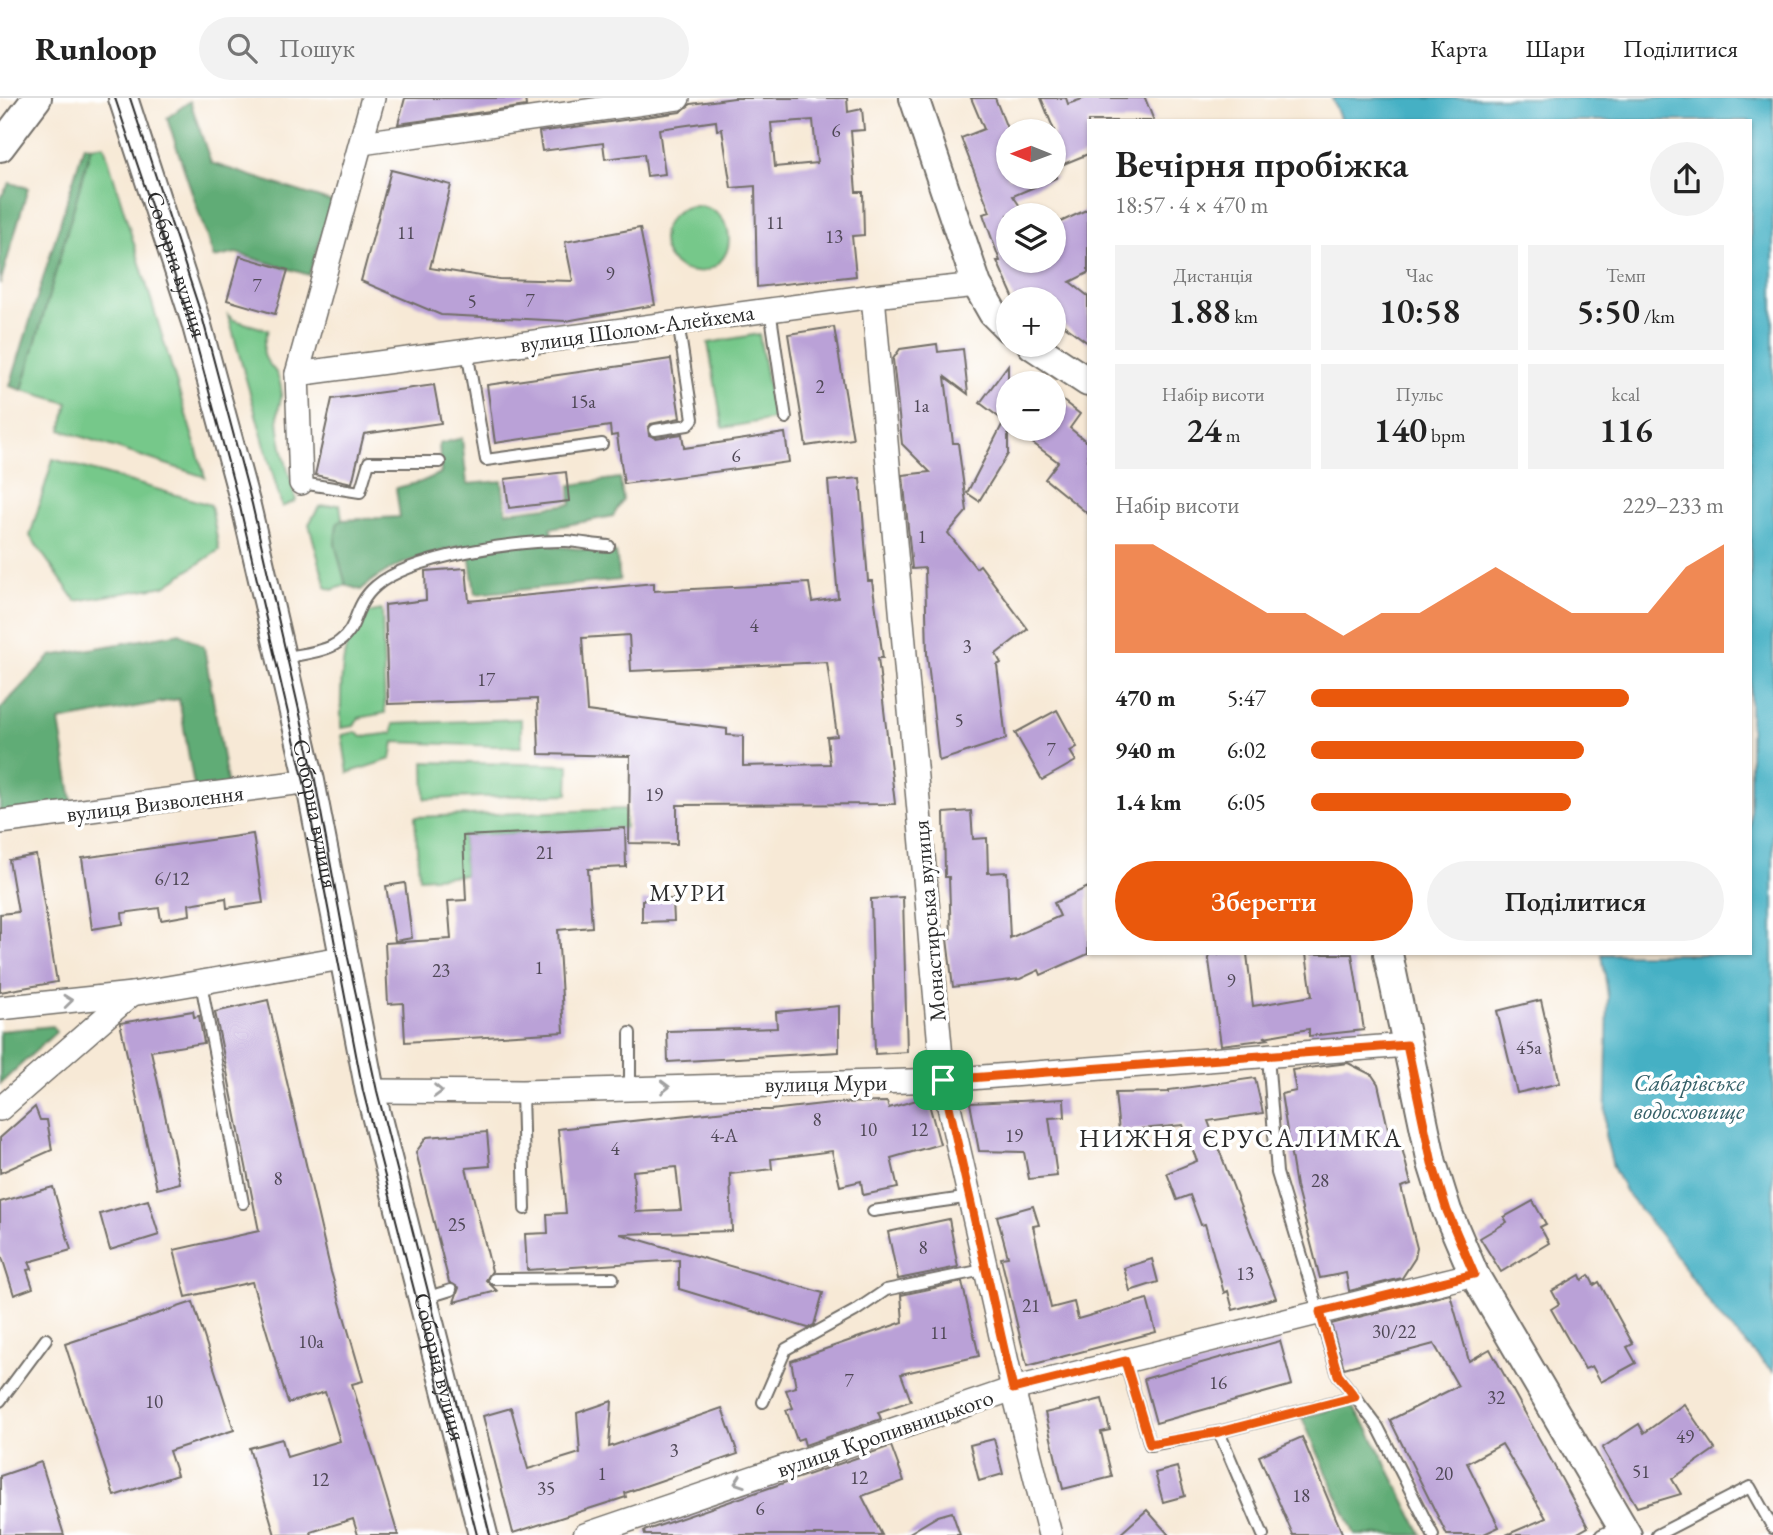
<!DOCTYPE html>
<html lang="uk">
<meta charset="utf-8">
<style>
:root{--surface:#fff;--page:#f2f2f2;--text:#222;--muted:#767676;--line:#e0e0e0;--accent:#ea580c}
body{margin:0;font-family:"EB Garamond",serif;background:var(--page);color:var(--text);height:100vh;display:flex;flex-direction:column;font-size:26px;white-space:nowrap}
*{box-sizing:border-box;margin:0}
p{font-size:23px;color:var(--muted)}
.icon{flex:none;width:38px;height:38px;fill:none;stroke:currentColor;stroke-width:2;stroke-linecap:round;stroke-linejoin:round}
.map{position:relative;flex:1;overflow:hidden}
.panel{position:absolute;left:1087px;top:21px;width:665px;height:836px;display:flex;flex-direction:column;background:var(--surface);border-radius:0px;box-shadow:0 2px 5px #0004}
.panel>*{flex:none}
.needle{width:46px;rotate:271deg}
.fabs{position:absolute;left:996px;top:21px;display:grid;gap:14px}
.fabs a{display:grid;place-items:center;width:70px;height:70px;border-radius:50%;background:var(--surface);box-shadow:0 2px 5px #0004;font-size:35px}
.pin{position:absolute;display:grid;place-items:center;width:60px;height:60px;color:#fff;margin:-30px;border-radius:14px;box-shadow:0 4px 10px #0006}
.round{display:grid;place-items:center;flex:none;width:74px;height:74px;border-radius:37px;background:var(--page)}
.summary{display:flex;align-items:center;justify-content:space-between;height:119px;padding:0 28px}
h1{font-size:38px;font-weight:600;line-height:52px}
.figures{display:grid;grid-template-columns:repeat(3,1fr);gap:10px;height:119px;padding:7px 28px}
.figures div{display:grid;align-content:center;border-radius:0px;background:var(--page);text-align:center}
.figures b{font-size:35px;font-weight:600}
.figures small{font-size:19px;font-weight:400}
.figures p{font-size:19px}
.chart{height:196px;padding:14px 28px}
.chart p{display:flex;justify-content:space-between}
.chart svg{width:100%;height:126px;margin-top:7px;fill:var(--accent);opacity:.7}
.button{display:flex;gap:14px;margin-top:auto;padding:14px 28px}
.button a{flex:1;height:80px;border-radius:42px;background:var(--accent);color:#fff;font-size:28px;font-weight:600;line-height:80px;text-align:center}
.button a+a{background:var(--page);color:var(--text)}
ul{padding:0 28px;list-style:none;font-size:23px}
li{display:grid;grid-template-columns:112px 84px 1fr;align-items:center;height:52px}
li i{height:18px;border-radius:9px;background:var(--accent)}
header{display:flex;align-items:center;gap:42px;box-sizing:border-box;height:98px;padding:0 35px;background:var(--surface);border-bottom:2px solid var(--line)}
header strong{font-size:33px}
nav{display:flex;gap:38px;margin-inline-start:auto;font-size:24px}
.search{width:490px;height:63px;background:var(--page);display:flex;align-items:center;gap:18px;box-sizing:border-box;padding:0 24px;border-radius:38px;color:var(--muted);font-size:26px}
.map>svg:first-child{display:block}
.green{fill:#76c88a;stroke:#507a5a;stroke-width:2}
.forest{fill:#60ac76;stroke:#466c50;stroke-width:2}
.water{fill:#45b0c4;stroke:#386e78;stroke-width:2}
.building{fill:#baa1d7;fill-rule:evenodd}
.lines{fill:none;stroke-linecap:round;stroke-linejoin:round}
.service-casing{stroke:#726e67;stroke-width:14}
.minor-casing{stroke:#726e67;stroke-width:26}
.tertiary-casing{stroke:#726e67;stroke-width:32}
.service{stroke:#fff;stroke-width:10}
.minor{stroke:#fff;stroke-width:23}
.tertiary{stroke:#fff;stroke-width:28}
.tram{stroke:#2b2b2b;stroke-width:2}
.oneway{stroke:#a0a0a0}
.route-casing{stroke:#fff;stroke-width:14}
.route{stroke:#ea580c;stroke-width:9}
.labels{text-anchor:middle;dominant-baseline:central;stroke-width:7;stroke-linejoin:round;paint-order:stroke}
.number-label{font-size:19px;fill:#4f4856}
.street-label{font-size:23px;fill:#2b2b2b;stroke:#fff}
.neighbourhood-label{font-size:24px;letter-spacing:2px;fill:#2b2b2b;stroke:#fff}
.water-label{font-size:24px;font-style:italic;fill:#356068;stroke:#fff}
.quarter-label{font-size:26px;letter-spacing:2px;fill:#2b2b2b;stroke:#fff}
</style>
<header>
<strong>Runloop</strong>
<div class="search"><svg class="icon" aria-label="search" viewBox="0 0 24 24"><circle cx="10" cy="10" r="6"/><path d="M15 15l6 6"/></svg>Пошук</div>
<nav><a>Карта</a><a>Шари</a><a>Поділитися</a></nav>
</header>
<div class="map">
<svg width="1773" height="1437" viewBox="0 0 1773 1437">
<rect width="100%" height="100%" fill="#fff"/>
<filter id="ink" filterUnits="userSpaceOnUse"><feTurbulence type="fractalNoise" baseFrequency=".0143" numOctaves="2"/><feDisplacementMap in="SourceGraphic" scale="14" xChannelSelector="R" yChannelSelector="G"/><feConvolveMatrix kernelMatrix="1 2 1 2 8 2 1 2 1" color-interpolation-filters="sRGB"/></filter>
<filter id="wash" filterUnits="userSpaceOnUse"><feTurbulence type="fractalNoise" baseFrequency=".00686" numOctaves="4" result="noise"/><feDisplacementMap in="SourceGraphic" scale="28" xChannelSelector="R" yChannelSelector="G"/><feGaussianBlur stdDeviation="1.57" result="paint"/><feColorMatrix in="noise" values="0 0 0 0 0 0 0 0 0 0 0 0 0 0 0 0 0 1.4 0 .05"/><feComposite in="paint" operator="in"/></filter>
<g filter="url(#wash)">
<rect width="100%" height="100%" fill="#f7e9d6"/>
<g class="green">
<path d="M104,47L205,379L61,332L68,305L22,292L91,49Z"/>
<circle cx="696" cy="141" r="33"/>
<path d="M228,217L234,222L268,232C254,271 277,260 281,290C283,299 278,308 278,317C278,345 290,376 296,403L282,409Z"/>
<path d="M759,236L774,321L723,330L708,245Z"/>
<path d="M53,361L211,407L219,452L165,488L76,503L30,438Z"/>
<path d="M340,406L342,422L337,427L335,446L346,487L332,492L326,489L309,426L319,409Z"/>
<path d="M382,512L385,615L359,620L354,628L341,630C341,602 337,534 366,516C370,514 377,513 382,512Z"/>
<path d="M521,621V649L394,644L391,661L348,675L342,637L356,634L362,639L393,635V626Z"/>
<path d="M424,664L569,667L568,696L425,701Z"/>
<path d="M625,711V730L463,738L465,777L419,780L415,719Z"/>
</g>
<g class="forest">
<path d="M190,3L211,65L332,104L309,177L236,155L214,160L167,20Z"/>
<path d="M84,47L91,49L22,292L10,288Z"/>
<path d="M10,85L28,90L0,186V100Z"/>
<path d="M462,340L467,386L502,383L506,414L571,406L570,387L620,380L623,402L613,418L551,430L553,448L616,455L620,482L475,496L470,462L460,448C424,459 389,465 361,492L346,487L335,446L337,426L342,422L400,419L396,390L421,384L441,375L439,346Z"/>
<path d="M180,535L204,549L229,695L196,700L179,601L59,623L74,715L0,725V611L51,558Z"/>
<path d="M53,928L56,934L0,986V933Z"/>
<path d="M1350,1306L1369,1332L1422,1437H1355L1302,1320Z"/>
</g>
<path class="water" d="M1332,0H1773V1274L1718,1217L1667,1145L1625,1093L1613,1069L1605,1037L1608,899L1602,856H1750V23H1341Z"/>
<g id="blocks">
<g class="building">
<path d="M405,0H525L526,8L398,26Z"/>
<path d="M734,0H847L848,14L862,11L864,32L851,33L856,94H863L864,137L852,138L856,178L757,189L755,88L731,90L722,31L717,32L716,23L659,31L665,76L647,78L644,56L605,61L603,45L542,53L539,34L680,14L691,6ZM813,22L817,65L775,69L771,25Z"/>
<path d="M971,0H995L1008,33V79H1058L1013,98L1026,117H1008V163H1054V127L1088,111V175L1070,184L1088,198V245L1054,220V201H1014L997,163H1000L983,116L990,114L961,40L984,31Z"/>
<path d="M1041,0H1066L1068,6L1085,0H1145L1154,23H1088V56L1054,70V32Z"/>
<path d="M391,72L451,87L430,170L499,181L573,183L565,144L640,130L655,207L566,223L441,217L361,183Z"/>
<path d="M240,158L288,172L275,216L227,202Z"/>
<path d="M834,229L853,341L806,348L788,236Z"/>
<path d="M937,246L938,254L963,251L968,296L945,279L953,345H958L967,413L948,435L976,470L980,467L1028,531L996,556L1001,565L997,567L1006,641L939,663L927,556L925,470L912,471L903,377L930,374L902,346L893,261L900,251Z"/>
<path d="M671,261L680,320L651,326L648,330L649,337L656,340L682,336L684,350L785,335L789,364L624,386L617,337L611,338L610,328L495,345L487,287Z"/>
<path d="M1008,267V356L979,403L967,395L1004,323L980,305Z"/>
<path d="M434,287L441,325L364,336L352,385L315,377L332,301Z"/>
<path d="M1054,296L1080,316L1070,330L1088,345V416L1045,381L1058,364L1014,331H1054Z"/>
<path d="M566,374L569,403L509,410L505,381Z"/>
<path d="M860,380L868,483H872L883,560H878L895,706L677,707V746L629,745L630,658L539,656L537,601L388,606L385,507L426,502L425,473L466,470L469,503L654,485V493L809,485L812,504L838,500L828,383ZM629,537L631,573L827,564L837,638L827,639L830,666L743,668V638L727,637V631L587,613L582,540Z"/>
<path d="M1057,612L1077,649L1070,653L1076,663L1042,682L1015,635Z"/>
<path d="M971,713L973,741L987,740L988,775L1007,774L1010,840L1060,818L1054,805L1088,789V856L1041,877L1039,872L1020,881L953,889L947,841L951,840L949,779H945L944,715Z"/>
<path d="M625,730L626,769L588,771L592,829L558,832L564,934L405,944L403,905L388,906L385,845L451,841L448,803L466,802L463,738Z"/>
<path d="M253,736L263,805L227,810L226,800L189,806L190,817L161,822L159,810L122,815L123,826L92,831L82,760Z"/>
<path d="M36,757L57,884L0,894V816L18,814L9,762Z"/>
<path d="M405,785L412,840L395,843L386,788Z"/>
<path d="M903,799L907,954L875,956L871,801Z"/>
<path d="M673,801L674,823L642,824V802Z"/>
<path d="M1208,856H1247L1253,908L1312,898L1306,856H1352L1364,932L1309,938V931L1264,939L1270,941L1221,947Z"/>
<path d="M268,902L331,1174L363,1283L352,1286L398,1437H358L353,1421L311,1434L312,1437H275L249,1350L282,1341L287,1359L340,1343L325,1294L288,1305L252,1184L186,1199L174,1152L259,1133L215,914Z"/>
<path d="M1541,902L1560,985L1517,995L1497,913Z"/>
<path d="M839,908V954L668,964L667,933L777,930L776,914Z"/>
<path d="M193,913L194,919L199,918L204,945L151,953L180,1085L157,1091L120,925Z"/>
<path d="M1348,965L1372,977L1378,986L1392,1048L1401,1046L1411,1086L1401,1089L1417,1150L1415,1160L1402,1180L1349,1193L1346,1175L1320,1180L1296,1088L1281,996L1296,993L1292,972Z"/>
<path d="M1255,980L1263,1015L1208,1023L1276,1200L1233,1212L1228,1193L1224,1195L1205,1126L1201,1127L1190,1097L1177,1102L1167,1075L1197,1063L1183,1027L1119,1033L1115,995L1169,994V992Z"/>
<path d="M927,999L940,1046L891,1060L898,1090L863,1097L861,1083L840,1088L832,1053L771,1061L772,1071L730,1076L732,1133L620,1136L823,1195L814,1227L808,1230L679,1191V1162L527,1172L525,1136L548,1135L547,1116L566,1115L558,1031L735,1012H771L831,1005L887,1004L889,1010ZM676,1069L681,1112L636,1114L633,1073Z"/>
<path d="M1064,1001L1065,1019L1049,1020L1057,1078L1029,1081L1024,1054L979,1053L970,1005Z"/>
<path d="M35,1009L40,1022H47L52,1052L0,1075V1040Z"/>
<path d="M487,1034L490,1068L466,1070L492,1173L486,1182L497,1193L454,1204L459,1190L449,1184L416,1054L427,1039Z"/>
<path d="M53,1089L71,1152L29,1164L32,1171L27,1172L33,1190L14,1197L0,1153V1104Z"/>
<path d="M148,1102L159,1137L110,1152L100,1116Z"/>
<path d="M1533,1103L1546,1126L1540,1129L1549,1145L1501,1174L1480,1140L1507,1124L1504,1119Z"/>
<path d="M1033,1108L1039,1127L1033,1128L1051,1210L1074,1204L1078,1221L1147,1201L1156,1234L1027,1268L1001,1160L1008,1159L997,1118Z"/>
<path d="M949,1121L958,1169L898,1181L888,1134Z"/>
<path d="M1152,1161L1158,1184L1130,1193L1124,1170Z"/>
<path d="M1580,1177L1582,1182L1589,1177L1594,1187L1599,1184L1633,1246L1627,1249L1636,1265L1601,1284L1592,1268L1585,1271L1551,1211L1559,1206L1552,1193Z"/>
<path d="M962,1184L979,1258L901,1276L911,1303L878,1314L881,1321L805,1347L803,1340L797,1342L786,1312L793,1310L786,1292L796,1289L791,1263L903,1224L901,1197Z"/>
<path d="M1450,1196L1469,1263L1490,1251L1588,1429L1574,1437H1506L1546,1420L1502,1346L1467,1365L1499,1429L1482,1437H1447L1390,1322L1458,1288L1434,1246L1344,1270L1331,1226Z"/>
<path d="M193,1204L234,1332L169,1353L177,1377L114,1398L65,1246Z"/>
<path d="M1280,1243L1292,1287L1156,1325L1144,1281Z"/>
<path d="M1102,1301L1110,1332L1101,1334L1112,1379L1063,1391L1045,1315Z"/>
<path d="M612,1303L609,1349L722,1310L738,1356L625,1395L626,1399L513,1435L483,1318L511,1310L528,1371L580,1355L577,1315Z"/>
<path d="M1684,1306L1715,1351L1672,1381L1681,1396L1637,1409L1602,1350L1639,1326L1644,1335Z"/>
<path d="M1302,1339L1343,1437H1293L1259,1358Z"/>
<path d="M994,1341L1003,1376L979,1383L970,1347Z"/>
<path d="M891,1348L904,1383L862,1398L882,1437H645L644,1433Z"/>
<path d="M41,1364L64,1437H0V1378Z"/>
<path d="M1177,1369L1185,1398L1163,1404L1155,1375Z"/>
<path d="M1147,1412L1169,1437H1119Z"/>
<path d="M952,1414L960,1437H906L938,1418Z"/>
</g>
</g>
</g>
<g filter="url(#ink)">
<use href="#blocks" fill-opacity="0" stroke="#726e67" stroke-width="2"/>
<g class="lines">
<defs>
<g id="service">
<path d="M770,211L786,320"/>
<path d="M467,253L486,362L602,346"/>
<path d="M655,332L688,327L693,321L678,224"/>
<path d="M301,385L360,394L369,364H440"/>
<path d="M282,560C310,554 342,555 354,524C359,510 364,498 376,488C410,458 521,442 566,443C580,444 595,447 609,448"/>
<path d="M201,885L243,1105"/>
<path d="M630,935V990"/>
<path d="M1268,958L1277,1075L1338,1277L1378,1329L1433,1437"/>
<path d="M522,994L525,1111"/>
<path d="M873,1113L971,1099"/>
<path d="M494,1181L613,1180"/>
<path d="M425,1200L451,1192"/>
<path d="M1125,1263L1150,1347L1219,1334L1263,1437"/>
<path d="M0,1303L46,1241"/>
<path d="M763,1304L786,1251L855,1213L886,1192L988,1171"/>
<path d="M1219,1334L1355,1299"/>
<path d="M1601,1437L1619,1428"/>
<path d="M1657,1437L1750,1389L1773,1430"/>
</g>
<g id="minor">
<path d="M362,45L678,0"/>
<path d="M873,198L943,982L1013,1291L1050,1437"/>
<path d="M297,276L873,198L977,187"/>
<path d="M301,385L297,276L373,0"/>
<path d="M0,724L310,683"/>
<path d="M0,910L132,896L342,860"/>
<path d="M370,993L522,994L943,982L1407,947"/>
<path d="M0,1011L132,896"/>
<path d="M585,1437L1013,1291L1474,1176"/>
</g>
<g id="tertiary">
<path id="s1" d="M123,0L196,224L246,408L310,683L370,993L483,1437"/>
<path d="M914,0L977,187L993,215L1008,230"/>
<path d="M0,49L37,0"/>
<path d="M1032,247L1088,284"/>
<path d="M1388,856L1432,1065L1447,1113L1474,1176L1627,1437"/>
</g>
</defs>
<use href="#service" class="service-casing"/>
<use href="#minor" class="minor-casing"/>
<use href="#tertiary" class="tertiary-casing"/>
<use href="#service" class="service"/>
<use href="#minor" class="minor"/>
<use href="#tertiary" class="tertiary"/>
<g class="tram">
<path d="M115,0L191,226L240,409L304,684L363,993L477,1437"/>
<path d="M130,0L203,222L252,406L315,682L348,860L377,993L490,1437"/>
</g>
</g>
<defs><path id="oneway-chevron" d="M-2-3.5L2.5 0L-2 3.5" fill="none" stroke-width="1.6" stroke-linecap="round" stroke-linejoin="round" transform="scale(1.75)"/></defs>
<g class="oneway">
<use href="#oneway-chevron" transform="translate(68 903) rotate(-6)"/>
<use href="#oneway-chevron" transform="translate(665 989) rotate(-1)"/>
<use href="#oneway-chevron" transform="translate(438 993) rotate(1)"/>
<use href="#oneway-chevron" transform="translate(739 1384) rotate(161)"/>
</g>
</g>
<g class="lines" filter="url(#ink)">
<defs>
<path id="route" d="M1407,947L1432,1065L1447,1113L1474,1176L1320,1214L1338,1277L1355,1299L1219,1334L1150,1346L1125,1263L1013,1291L943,982Z"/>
</defs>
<use href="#route" class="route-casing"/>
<use href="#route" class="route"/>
</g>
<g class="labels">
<g class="number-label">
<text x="836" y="32">6</text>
<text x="775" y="124">11</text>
<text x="406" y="134">11</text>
<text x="834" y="138">13</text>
<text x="610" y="175">9</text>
<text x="257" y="187">7</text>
<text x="530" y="202">7</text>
<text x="472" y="203">5</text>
<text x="820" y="288">2</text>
<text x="583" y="303">15а</text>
<text x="921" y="307">1а</text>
<text x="736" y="357">6</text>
<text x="922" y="438">1</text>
<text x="754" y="527">4</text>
<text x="967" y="548">3</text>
<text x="486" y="581">17</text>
<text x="959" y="622">5</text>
<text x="1051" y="651">7</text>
<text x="654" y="696">19</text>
<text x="545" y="754">21</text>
<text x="172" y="780">6/12</text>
<text x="539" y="869">1</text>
<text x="441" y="872">23</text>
<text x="1231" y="882">9</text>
<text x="1529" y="949">45а</text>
<text x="817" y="1021">8</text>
<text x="868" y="1031">10</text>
<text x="919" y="1031">12</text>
<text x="724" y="1037">4-А</text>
<text x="1014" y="1037">19</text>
<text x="615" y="1050">4</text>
<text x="278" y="1080">8</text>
<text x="1320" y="1082">28</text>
<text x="457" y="1126">25</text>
<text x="923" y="1149">8</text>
<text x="1245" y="1175">13</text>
<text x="1031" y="1207">21</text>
<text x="1394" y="1233">30/22</text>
<text x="939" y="1234">11</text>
<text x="311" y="1243">10а</text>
<text x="849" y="1282">7</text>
<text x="1218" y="1284">16</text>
<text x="1496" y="1299">32</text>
<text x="154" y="1303">10</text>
<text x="1685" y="1338">49</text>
<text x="674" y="1352">3</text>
<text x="1641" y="1373">51</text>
<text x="602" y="1375">1</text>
<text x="1444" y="1375">20</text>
<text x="859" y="1379">12</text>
<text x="320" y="1381">12</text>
<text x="546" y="1390">35</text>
<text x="1301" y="1397">18</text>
<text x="760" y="1410">6</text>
</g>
<g class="street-label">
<text stroke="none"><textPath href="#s1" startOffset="175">Соборна вулиця</textPath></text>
<text transform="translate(637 230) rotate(-8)">вулиця Шолом-Алейхема</text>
<text transform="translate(155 705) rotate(-7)">вулиця Визволення</text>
<text stroke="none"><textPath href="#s1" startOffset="742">Соборна вулиця</textPath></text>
<text transform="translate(929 823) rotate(-95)">Монастирська вулиця</text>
<text transform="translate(826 985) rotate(-1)">вулиця Мури</text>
<text stroke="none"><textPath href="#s1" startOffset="1309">Соборна вулиця</textPath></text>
<text transform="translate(885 1335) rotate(-19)">вулиця Кропивницького</text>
</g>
<g class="neighbourhood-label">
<text x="688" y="794">МУРИ</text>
</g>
<g class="water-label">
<text x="1689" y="984">Сабарівське<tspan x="1689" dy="28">водосховище</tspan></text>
</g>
<g class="quarter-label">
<text x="1241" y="1040">НИЖНЯ ЄРУСАЛИМКА</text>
</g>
</g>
</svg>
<div class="fabs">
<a><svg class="needle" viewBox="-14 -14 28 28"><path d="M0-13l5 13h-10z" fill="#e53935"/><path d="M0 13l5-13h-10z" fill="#767676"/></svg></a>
<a><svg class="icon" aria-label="layers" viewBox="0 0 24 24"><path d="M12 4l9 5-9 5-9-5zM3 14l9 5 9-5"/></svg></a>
<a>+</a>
<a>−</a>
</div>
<div class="pin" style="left:943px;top:982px;background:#1e9e55"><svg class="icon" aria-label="arrive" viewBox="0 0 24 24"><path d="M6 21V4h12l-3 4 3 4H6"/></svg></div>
<section class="panel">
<div class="summary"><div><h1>Вечірня пробіжка</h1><p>18:57 · 4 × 470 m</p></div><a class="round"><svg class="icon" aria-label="share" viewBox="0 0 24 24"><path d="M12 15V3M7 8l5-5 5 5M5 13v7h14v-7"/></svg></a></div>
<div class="figures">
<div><p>Дистанція</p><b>1.88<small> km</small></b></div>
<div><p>Час</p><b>10:58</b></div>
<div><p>Темп</p><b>5:50<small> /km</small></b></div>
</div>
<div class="figures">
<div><p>Набір висоти</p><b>24<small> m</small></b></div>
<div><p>Пульс</p><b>140<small> bpm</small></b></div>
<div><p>kcal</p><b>116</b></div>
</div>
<div class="chart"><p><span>Набір висоти</span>229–233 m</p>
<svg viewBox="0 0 160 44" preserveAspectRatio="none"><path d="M0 44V6L10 6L20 14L30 22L40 30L50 30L60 38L70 30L80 30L90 22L100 14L110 22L120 30L130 30L140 30L150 14L160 6V44z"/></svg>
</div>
<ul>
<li><b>470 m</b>5:47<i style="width:77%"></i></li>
<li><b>940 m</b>6:02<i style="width:66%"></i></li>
<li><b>1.4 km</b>6:05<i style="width:63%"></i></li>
</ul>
<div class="button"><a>Зберегти</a><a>Поділитися</a></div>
</section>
</div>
